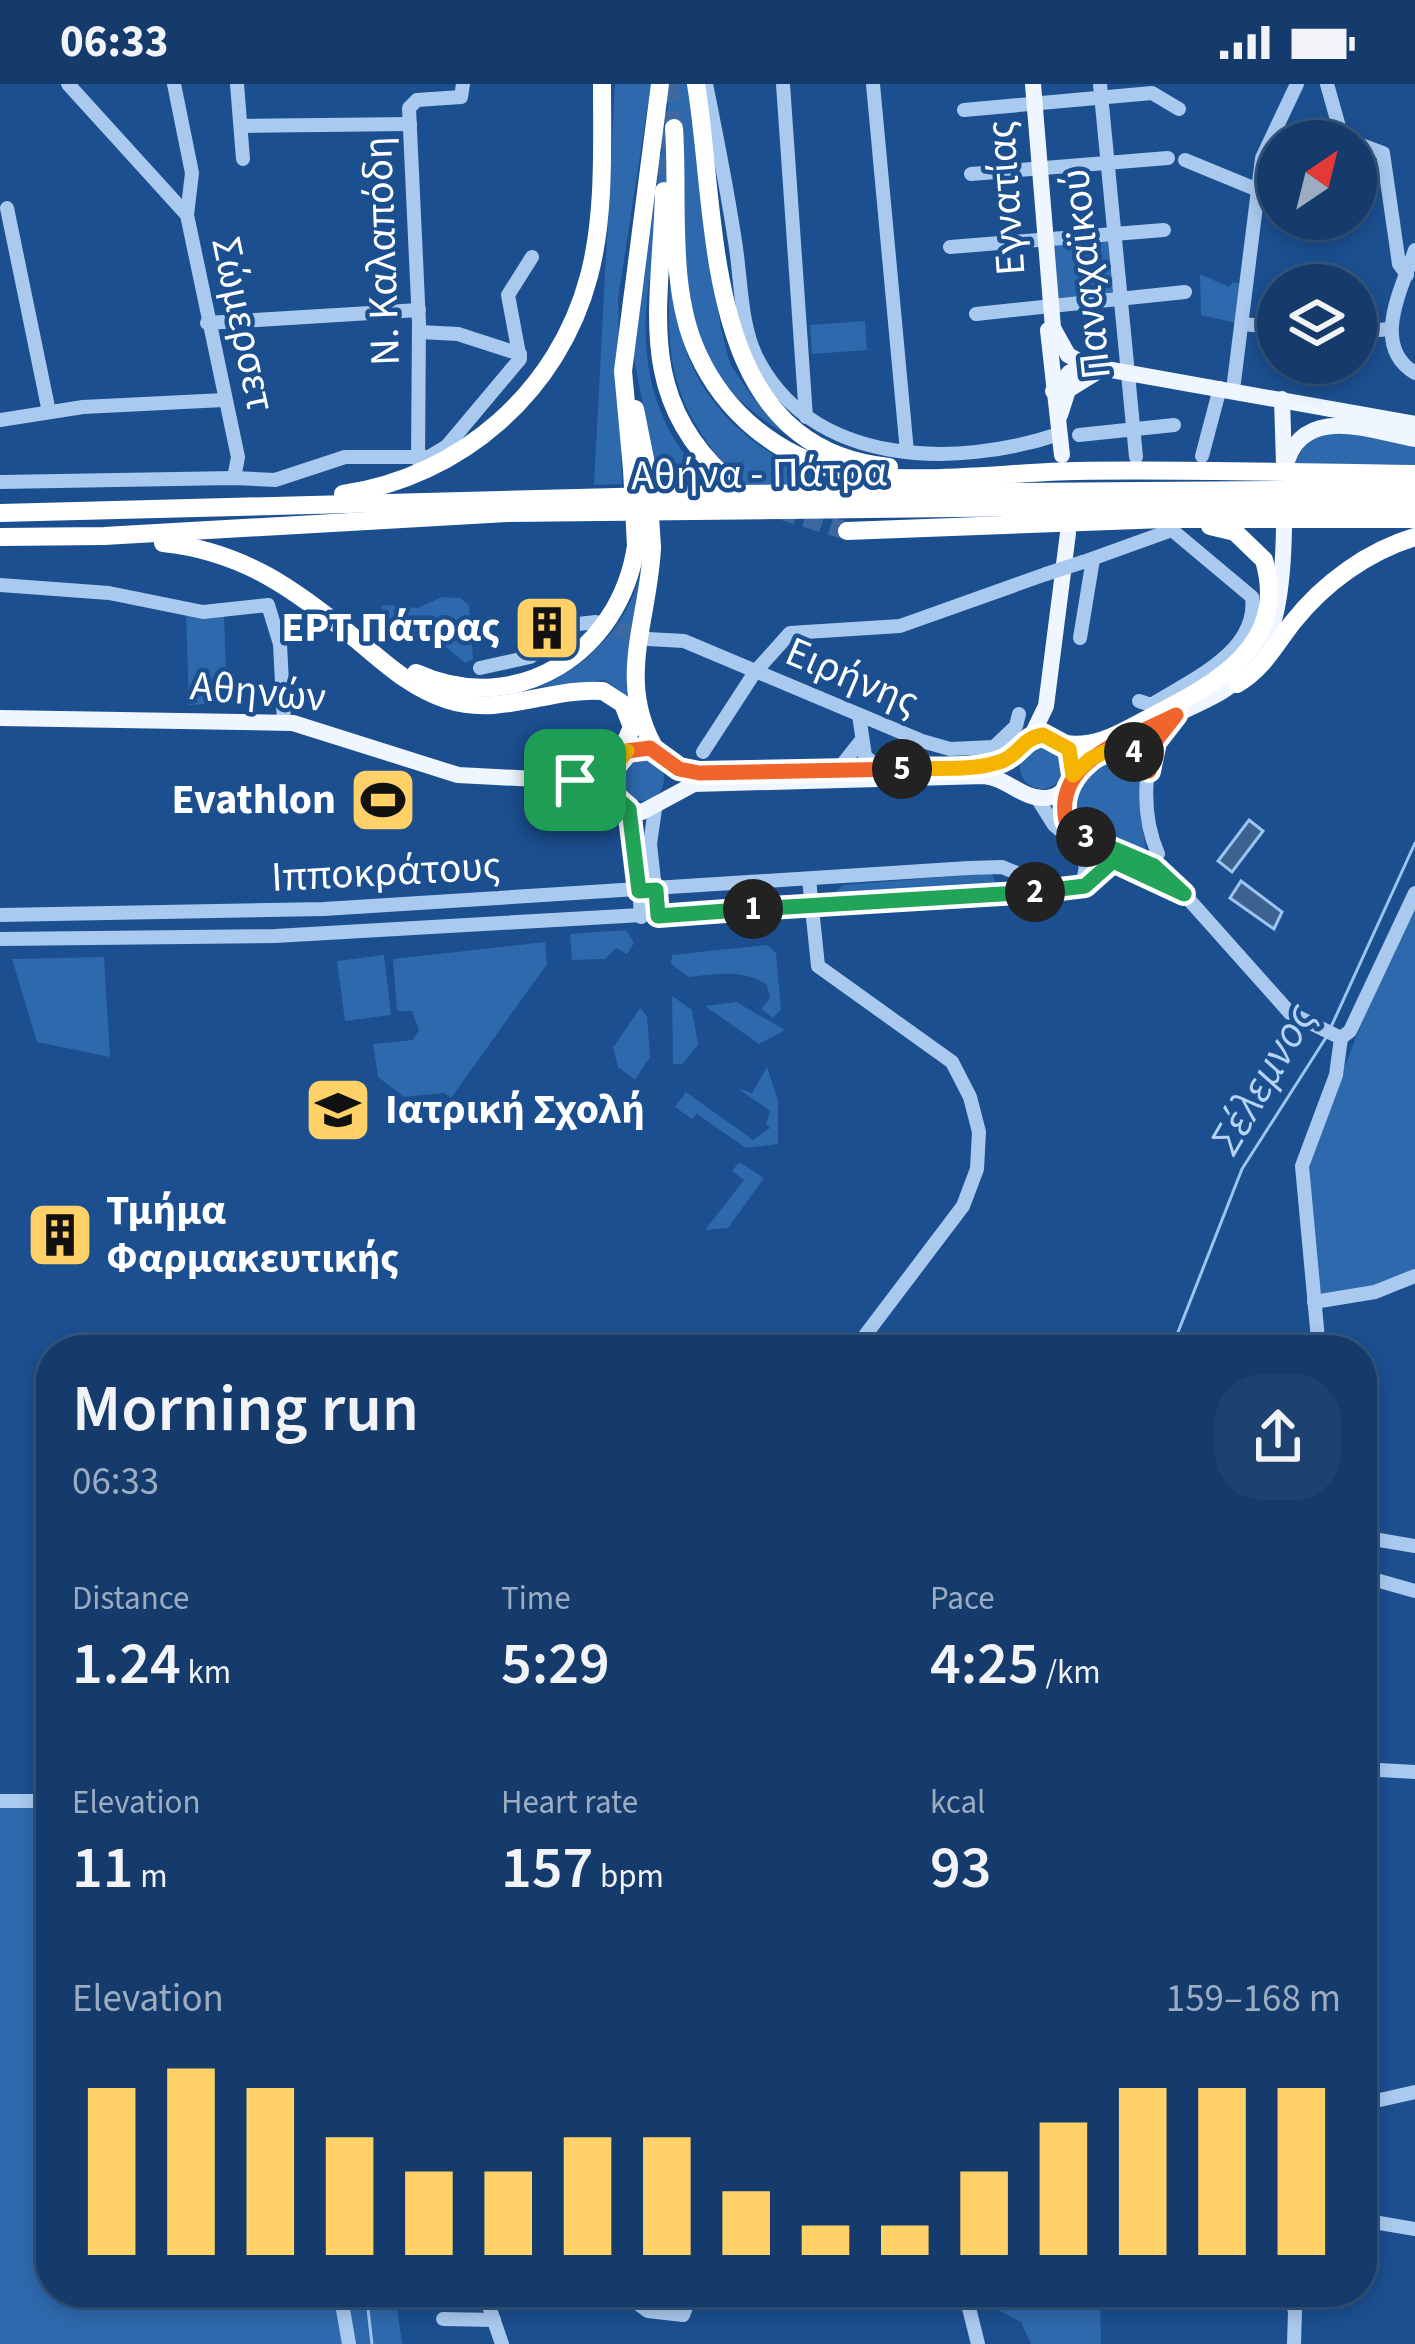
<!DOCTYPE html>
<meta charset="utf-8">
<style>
:root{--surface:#143b6b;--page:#1d4271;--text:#f1f3f6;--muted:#9dadc1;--line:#33557e;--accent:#ffd166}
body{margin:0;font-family:"Source Sans 3",sans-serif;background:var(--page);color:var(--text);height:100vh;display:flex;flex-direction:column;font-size:45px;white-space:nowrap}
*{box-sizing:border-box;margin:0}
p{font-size:39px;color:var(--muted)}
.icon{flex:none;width:66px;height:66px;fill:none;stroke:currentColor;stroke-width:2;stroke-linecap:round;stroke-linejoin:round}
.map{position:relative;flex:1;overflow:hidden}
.drawer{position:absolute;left:36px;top:1251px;width:1341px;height:972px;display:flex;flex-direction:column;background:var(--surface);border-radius:48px;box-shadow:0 6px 18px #0003,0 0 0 3px var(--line)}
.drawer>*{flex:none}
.needle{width:78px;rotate:35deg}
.buttons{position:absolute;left:1257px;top:36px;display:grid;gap:24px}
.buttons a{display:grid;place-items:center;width:120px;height:120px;border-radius:50%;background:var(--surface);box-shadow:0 6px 18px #0003,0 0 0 3px var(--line);font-size:60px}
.pin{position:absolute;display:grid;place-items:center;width:102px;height:102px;color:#fff;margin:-51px;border-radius:24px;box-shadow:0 6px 18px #0006}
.km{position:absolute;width:60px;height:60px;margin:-30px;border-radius:50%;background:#222;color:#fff;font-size:33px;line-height:60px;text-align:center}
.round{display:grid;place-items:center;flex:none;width:126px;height:126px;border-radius:48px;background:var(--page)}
.overview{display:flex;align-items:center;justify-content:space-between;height:204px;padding:0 36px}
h1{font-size:66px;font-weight:600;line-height:90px}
.metrics{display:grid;grid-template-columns:repeat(3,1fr);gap:18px;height:204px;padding:12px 36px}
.metrics div{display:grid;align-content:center}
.metrics b{font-size:60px;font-weight:600}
.metrics small{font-size:33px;font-weight:400}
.metrics p{font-size:33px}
.chart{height:336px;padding:24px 36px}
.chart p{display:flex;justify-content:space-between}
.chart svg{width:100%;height:216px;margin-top:12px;stroke:var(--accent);stroke-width:6}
.status{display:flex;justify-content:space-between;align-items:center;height:84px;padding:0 60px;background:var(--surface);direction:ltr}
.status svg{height:33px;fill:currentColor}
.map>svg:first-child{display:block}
.green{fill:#2e69ad}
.water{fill:#3c6290;stroke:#9cc4f0;stroke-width:3}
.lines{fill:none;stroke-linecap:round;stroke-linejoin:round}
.stream{stroke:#9cc4f0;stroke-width:3}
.minor-tunnel{stroke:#3d69a0;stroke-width:14;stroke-dasharray:14 7;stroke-linecap:butt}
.highway-tunnel{stroke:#3d69a0;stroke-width:18;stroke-dasharray:18 9;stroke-linecap:butt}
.minor{stroke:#a9c9ee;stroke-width:14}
.major{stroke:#f0f6ff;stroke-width:16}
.highway{stroke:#fff;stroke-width:18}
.minor-bridge{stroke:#a9c9ee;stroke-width:14}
.highway-bridge{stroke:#fff;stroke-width:18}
.split-1-casing{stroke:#fff;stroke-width:24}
.split-2-casing{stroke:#fff;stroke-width:24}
.split-3-casing{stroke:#fff;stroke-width:24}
.split-4-casing{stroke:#fff;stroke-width:24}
.split-5-casing{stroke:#fff;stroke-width:24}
.split-6-casing{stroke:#fff;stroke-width:24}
.split-7-casing{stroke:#fff;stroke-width:24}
.split-1{stroke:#22a559;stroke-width:15}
.split-2{stroke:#22a559;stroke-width:15}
.split-3{stroke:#22a559;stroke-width:15}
.split-4{stroke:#f0652b;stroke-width:15}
.split-5{stroke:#f5b400;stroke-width:15}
.split-6{stroke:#f0652b;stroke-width:15}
.split-7{stroke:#f5b400;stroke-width:15}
.labels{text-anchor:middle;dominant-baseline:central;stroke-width:9;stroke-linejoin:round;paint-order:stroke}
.street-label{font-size:42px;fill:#fff;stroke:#1b4f8f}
.poi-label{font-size:42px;font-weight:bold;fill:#fff;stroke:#1b4f8f;text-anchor:end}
.water-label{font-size:45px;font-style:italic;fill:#b5d3f5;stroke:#1b4f8f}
</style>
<div class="status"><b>06:33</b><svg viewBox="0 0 49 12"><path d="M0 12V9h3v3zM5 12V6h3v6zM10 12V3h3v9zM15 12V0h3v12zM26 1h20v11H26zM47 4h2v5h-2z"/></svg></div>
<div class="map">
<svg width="1415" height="2260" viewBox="0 0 1415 2260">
<rect width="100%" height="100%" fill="#1b4f8f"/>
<g class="green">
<path d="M615,0H651L618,215L622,400L594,401Z"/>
<path d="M671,0H688L720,240L730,280L756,318L824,373C682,296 694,251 673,104C638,205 624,317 709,398L658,397L633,270Z"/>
<path d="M1117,153L1124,215L1050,222L1046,158Z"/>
<path d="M673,154C676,185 674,219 681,249C699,326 765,377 837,400L721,403L745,375L730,386C660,310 666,253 673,154Z"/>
<path d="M1200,190L1229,203L1233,198L1243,200L1240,240L1201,231Z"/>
<path d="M865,237L867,266L812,270L810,241Z"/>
<path d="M1339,347L1415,361V385L1293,381L1311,352Z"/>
<path d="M642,482C641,529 620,568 630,615L605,596L539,603C588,583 632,537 642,482Z"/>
<path d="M442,513L460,514L469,521L473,575L465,579L445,562L441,533L429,535L427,562L392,543L380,528L383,521L418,524Z"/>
<path d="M186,528L224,531L227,619L189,621Z"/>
<circle cx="1042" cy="683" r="22"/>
<path d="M1111,671C1158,674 1137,736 1147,770L1091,746L1071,730C1065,699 1085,682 1111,671Z"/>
<circle cx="642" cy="695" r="22"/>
<path d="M992,789L997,804L817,816V811L833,810L843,801Z"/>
<path d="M1415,826V1186L1373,1202L1319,1210L1309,1087L1314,1062L1371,915Z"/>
<path d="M626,846L634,859L627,870L616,864L605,875L572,876L570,850Z"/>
<path d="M545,858L547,880L451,1014L444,1009L404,1013L378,993L373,960L413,956L419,946L412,927H397L393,875Z"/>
<path d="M767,861L776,869L781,926L773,934L761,925L770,914L767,901C745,885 717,890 689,893L671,880L672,871Z"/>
<path d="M384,871L391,931L345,937L337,877Z"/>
<path d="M104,873L110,973L37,958L12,875Z"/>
<path d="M672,912L692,926L698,961L682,980H673Z"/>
<path d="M736,918L785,946L759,960L705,922Z"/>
<path d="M640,924L647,932L650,973L635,996L618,983L613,964Z"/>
<path d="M767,983L778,1016V1060L746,1064L697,1030L692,1035L675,1023L686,1008L753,1056L770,1044L766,1040L770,1027L737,1004L752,1009Z"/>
<path d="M739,1078L764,1094L728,1144L705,1146L744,1096L732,1087Z"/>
<path d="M0,1723H51V2208H395L402,2260H0Z"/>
<path d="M965,2208H1052L1053,2214L1063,2217L1076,2208H1100L1101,2260H1031L1021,2238Z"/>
</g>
<g class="water">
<path d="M1249,736L1263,747L1232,788L1218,777Z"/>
<path d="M1241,797L1282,828L1274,845L1230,814Z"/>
</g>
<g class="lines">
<g class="stream">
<path d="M1331,943L1415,759"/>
<path d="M1171,1266L1242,1085L1327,952"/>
<path d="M366,2208L372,2260"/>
</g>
<path class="minor-tunnel" d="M596,538L648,555"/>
<g class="highway-tunnel">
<path d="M669,0L674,44"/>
<path d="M659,46L664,107"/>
<path d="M779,426L847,447"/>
</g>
<g class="minor">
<path d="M68,0L187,131L238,373L234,394"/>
<path d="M174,0L192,89L187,131"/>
<path d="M237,0L243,75"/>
<path d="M706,0C717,54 728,109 736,164C741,198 741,241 756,272C812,384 957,384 1059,350"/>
<path d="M783,0L806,333"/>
<path d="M873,0L907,368"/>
<path d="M1100,0L1136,373"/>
<path d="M1327,0L1343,57"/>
<path d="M964,26L1152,9L1179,25"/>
<path d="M242,42L410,40"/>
<path d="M1356,59L1383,69L1399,180L1407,191"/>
<path d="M1185,76L1258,106"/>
<path d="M971,90L1168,74"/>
<path d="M7,124L49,328"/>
<path d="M950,163L1164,146"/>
<path d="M1415,166C1402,204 1370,262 1415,289"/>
<path d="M976,230L1185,208"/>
<path d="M207,239L419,226"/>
<path d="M1244,240L1278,244"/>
<path d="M420,248L458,250L520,270"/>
<path d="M1356,248L1390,245"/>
<path d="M1233,306L1262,74L1297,0"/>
<path d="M0,336L83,323L224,316"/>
<path d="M1079,351L1174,341"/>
<path d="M1202,372L1220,304"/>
<path d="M418,376L419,239L409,24L417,16L461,13L463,0"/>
<path d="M0,398L234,394L275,396L345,373H429L447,362L520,275L508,211L532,173"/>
<path d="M1083,478L1172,446L1252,513C1259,568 1189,597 1151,621L1139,617"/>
<path d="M0,501L109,509L203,528L268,521L280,560L284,638"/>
<path d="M1080,554L1093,475"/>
<path d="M648,555L684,557L922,657L950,665L994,663L1016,642L1019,630"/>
<path d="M480,584L530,573L578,540L596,538"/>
<path d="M859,631L865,672L880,685"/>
<path d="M1121,660L1144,675L1149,687"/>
<path d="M703,668L755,588L790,549L900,542L1046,490"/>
<path d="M837,687L860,658"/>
<path d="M1067,703L1063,724L1074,748L1167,791L1290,929L1341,954L1336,991L1302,1082L1319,1266"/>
<path d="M1037,714L1054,741L1074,758L1154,792"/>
<path d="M629,725L636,753L641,833"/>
<path d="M655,725L650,760L658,832"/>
<path d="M1074,758L1086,782L1084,793"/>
<path d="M1158,770C1141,730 1140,668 1172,635"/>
<path d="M809,795L818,882L952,978L970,1013L979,1048L977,1085L963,1122L854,1266"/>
<path d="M0,831L324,825L969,784L1002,783L1054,804"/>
<path d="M0,855L275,852L1041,808C1070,803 1096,804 1113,777L1112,764"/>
<path d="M1341,954L1350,947L1415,809"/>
<path d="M1314,1218L1375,1208L1415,1192"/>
<path d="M1362,1453L1415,1462"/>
<path d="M1362,1492L1415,1507"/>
<path d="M1362,1685L1415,1688"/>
<path d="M0,1717H51"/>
<path d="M1371,2018L1415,2008"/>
<path d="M1362,2136L1415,2145"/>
<path d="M340,2208L349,2260"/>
<path d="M484,2208L502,2260"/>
<path d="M622,2208L648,2227L683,2231L692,2208"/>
<path d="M965,2208L978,2260"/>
<path d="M1288,2208L1295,2227L1294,2260"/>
<path d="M443,2235L494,2236"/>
</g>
<g class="major">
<path d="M1033,0L1053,244L1068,271L1088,282"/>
<path d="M1048,246L1062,371"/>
<path d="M1053,307L1070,288L1095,283L1415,340"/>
<path d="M1282,315L1284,380"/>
<path d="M1060,331L1068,306L1094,290"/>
<path d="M1285,384C1301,319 1368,346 1415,355"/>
<path d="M0,634L293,639L458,691L592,698L629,725L642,728L694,700L984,692C1007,694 1021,714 1043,714C1068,715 1072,687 1090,675C1219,594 1281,631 1284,444"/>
<path d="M1031,653L1046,622L1068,449"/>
<path d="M966,682C1015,680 1009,656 1043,651L1069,665L1073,691"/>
<path d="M582,695C611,688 616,668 642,664L688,688L718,689"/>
</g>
<g class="highway">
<path d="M696,0C719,138 700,364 889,383"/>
<path d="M674,44C679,116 667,204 698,270C725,329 777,372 841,387C906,403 1007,388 1077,387C1190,385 1303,389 1415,390"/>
<path d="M664,107C662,217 633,308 724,392"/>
<path d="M635,325L647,385"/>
<path d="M632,385L623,287L660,0"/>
<path d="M343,410C461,393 559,307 589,192C605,132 602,62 602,0"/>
<path d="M0,429L734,410L1415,405"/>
<path d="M847,447L1164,435H1415"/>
<path d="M0,453L104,452L507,429L1415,419"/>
<path d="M163,459C243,467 296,506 357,556C386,580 411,604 448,616C501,633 551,603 603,607L623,620L632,643L619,673"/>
<path d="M652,463C649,537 614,598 657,668"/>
<path d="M416,589C518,635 620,568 636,462"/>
<path d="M1237,600C1263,585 1275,561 1293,538C1324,499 1368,467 1415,453"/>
<path d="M1065,660C1098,665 1123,647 1151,633C1215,600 1289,562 1264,476L1235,448L1210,442"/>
</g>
<path class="minor-bridge" d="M1046,490L1083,478"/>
<g class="highway-bridge">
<path d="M632,385L636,462"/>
<path d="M647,385L652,463"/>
</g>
</g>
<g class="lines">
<defs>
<path id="split-1" d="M575,696L606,705L629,725L639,807L656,806L658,832L753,825"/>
<path id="split-2" d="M753,825L1035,808"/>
<path id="split-3" d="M1035,808L1085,802L1113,777L1184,810L1154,782L1086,753"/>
<path id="split-4" d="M1086,753L1066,737C1053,675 1132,654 1176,631L1155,658L1149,687L1134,668"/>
<path id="split-5" d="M902,685C933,683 973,688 1002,677C1020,670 1022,654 1043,651L1069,665L1073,691L1090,675L1121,660L1134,668"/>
<path id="split-6" d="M627,667L650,664L679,685L699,689L902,685"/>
<path id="split-7" d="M575,696L612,685L627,667"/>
</defs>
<use href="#split-1" class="split-1-casing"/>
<use href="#split-2" class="split-2-casing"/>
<use href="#split-3" class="split-3-casing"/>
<use href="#split-4" class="split-4-casing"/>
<use href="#split-5" class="split-5-casing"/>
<use href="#split-6" class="split-6-casing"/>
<use href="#split-7" class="split-7-casing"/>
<use href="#split-1" class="split-1"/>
<use href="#split-2" class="split-2"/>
<use href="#split-3" class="split-3"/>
<use href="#split-4" class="split-4"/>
<use href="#split-5" class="split-5"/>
<use href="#split-6" class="split-6"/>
<use href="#split-7" class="split-7"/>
</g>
<defs>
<symbol id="building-square" viewBox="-11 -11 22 22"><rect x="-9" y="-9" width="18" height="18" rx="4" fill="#ffd166" stroke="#1b4f8f"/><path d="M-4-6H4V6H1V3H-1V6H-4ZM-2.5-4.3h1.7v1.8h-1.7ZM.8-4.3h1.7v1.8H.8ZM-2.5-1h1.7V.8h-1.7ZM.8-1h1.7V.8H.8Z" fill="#111"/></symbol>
<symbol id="stadium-square" viewBox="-11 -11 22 22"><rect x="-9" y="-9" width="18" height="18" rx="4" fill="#ffd166" stroke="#1b4f8f"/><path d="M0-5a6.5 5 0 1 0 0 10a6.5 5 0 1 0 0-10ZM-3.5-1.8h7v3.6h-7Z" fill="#111"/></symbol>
<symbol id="university-square" viewBox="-11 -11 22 22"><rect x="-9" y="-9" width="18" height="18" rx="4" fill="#ffd166" stroke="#1b4f8f"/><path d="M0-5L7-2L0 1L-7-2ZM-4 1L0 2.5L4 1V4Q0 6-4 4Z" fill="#111"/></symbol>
</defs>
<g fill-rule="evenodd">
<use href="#building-square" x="509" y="506" width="76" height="76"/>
<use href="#stadium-square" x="345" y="678" width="76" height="76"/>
<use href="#university-square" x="300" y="988" width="76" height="76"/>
<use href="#building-square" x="22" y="1113" width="76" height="76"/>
</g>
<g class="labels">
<g class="street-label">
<text transform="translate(1006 114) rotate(-94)">Εγνατίας</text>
<text transform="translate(382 167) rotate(-92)">Ν. Καλαπόδη</text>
<text transform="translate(1086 190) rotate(-96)">Παναχαϊκού</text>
<text transform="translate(243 240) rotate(78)">Σώμερσετ</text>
<text transform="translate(759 390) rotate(-1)">Αθήνα - Πάτρα</text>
<text transform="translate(852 593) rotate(23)">Ειρήνης</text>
<text transform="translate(258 608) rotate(5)">Αθηνών</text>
<text transform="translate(386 788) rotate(-3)">Ιπποκράτους</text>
</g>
<g class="poi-label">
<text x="500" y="544">ΕΡΤ Πάτρας</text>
<text x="336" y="716">Evathlon</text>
<text x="385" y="1026" text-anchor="start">Ιατρική Σχολή</text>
<text x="106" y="1127" text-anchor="start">Τμήμα<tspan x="106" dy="48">Φαρμακευτικής</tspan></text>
</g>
<g class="water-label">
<text transform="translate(1263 995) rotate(-60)">Σέλεμνος</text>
</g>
</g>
</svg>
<div class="buttons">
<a><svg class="needle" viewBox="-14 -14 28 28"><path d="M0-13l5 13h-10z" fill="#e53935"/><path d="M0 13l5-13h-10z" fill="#9dadc1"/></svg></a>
<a><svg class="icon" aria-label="layers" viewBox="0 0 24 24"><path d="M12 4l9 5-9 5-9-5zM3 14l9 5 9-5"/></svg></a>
</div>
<div class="pin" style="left:575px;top:696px;background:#1e9e55"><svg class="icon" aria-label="arrive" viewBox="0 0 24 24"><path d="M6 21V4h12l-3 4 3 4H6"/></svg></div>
<b class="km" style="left:753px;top:825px">1</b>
<b class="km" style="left:1035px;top:808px">2</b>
<b class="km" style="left:1086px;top:753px">3</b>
<b class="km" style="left:1134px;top:668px">4</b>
<b class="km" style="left:902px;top:685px">5</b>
<section class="drawer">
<div class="overview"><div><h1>Morning run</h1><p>06:33</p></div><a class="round"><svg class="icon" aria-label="share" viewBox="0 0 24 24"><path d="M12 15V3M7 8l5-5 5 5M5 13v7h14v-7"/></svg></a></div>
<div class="metrics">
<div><p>Distance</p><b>1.24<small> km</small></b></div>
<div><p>Time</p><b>5:29</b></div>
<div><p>Pace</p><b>4:25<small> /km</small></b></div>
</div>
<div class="metrics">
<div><p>Elevation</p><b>11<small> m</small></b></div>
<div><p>Heart rate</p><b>157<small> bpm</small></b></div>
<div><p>kcal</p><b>93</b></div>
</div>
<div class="chart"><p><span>Elevation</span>159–168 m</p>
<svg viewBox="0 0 160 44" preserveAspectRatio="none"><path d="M5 44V10M15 44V6M25 44V10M35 44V20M45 44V27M55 44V27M65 44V20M75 44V20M85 44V31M95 44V38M105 44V38M115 44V27M125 44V17M135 44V10M145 44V10M155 44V10"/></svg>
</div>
</section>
</div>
